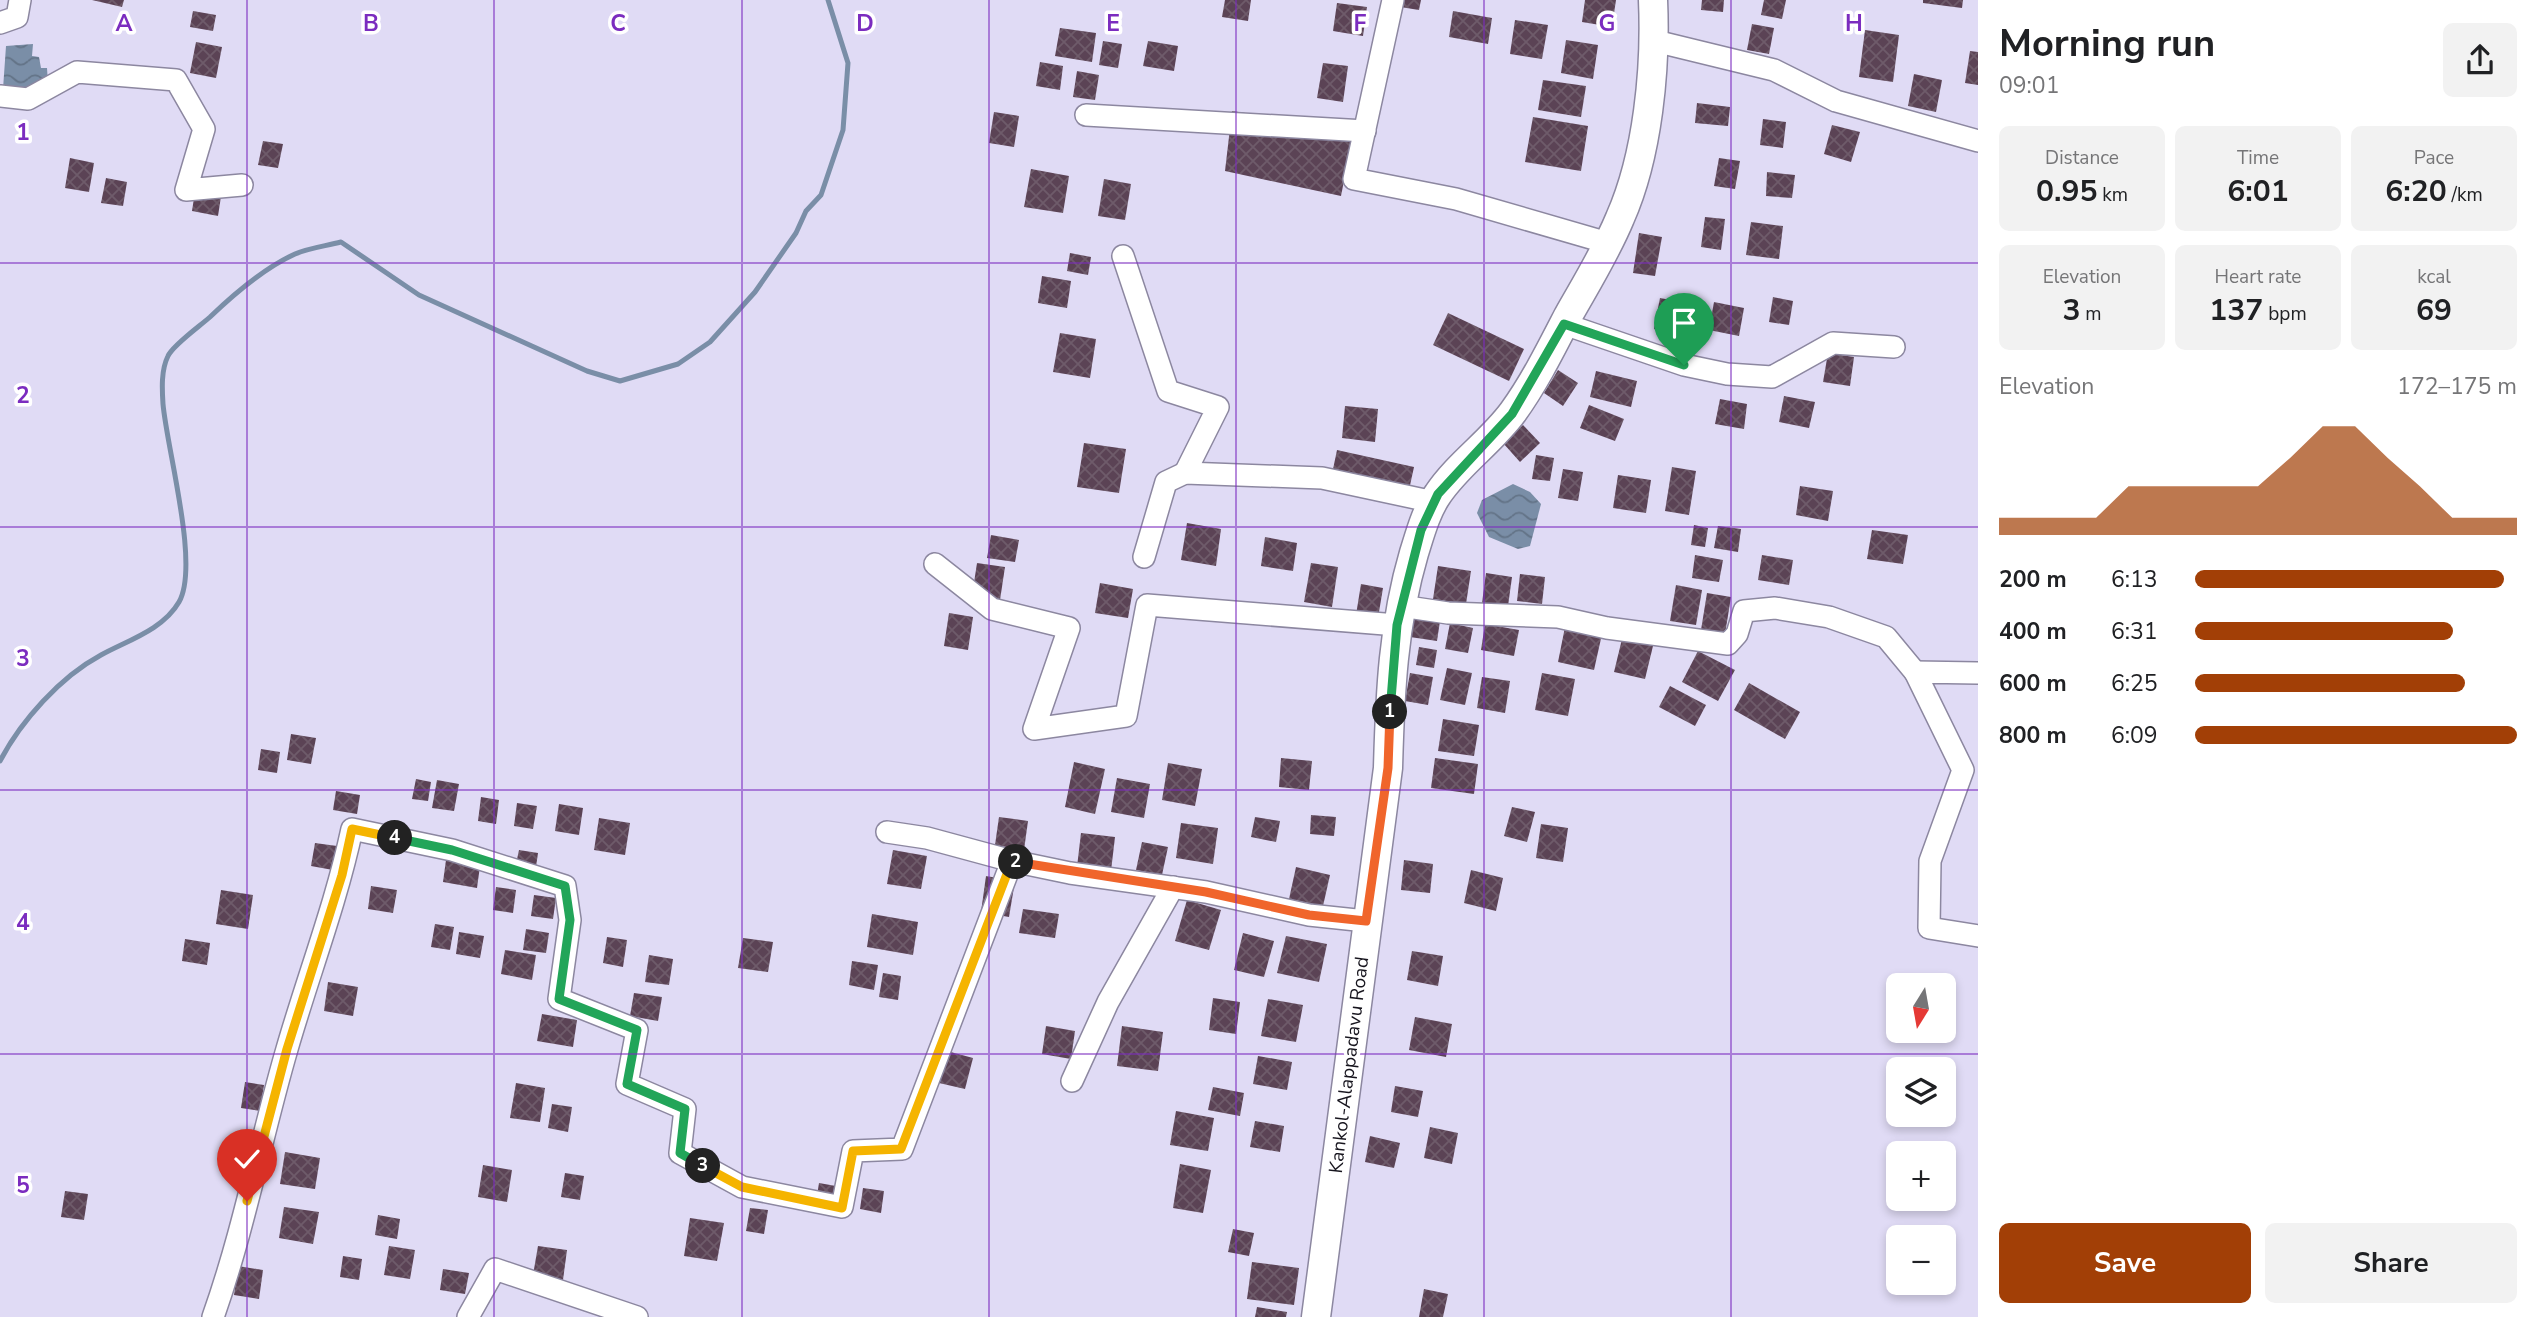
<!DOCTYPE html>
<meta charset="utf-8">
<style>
:root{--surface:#fff;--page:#f2f2f2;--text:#202124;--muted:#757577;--accent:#a23f06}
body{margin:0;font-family:"Nunito Sans",sans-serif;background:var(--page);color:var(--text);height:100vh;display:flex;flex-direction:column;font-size:26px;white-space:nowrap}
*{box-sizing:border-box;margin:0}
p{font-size:23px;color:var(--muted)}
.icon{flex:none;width:38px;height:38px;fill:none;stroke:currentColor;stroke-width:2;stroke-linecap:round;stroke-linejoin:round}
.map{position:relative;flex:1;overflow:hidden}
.panel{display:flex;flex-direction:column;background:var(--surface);width:560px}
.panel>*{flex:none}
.needle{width:46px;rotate:191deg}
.fabs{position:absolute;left:1886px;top:973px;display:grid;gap:14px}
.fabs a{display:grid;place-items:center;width:70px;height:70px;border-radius:10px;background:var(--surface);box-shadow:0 4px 10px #0003;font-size:35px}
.pin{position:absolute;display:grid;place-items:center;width:60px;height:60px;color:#fff;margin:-72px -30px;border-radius:50% 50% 50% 0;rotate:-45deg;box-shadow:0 0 7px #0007}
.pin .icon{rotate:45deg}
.km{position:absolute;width:35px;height:35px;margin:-18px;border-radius:50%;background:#222;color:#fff;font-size:19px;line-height:35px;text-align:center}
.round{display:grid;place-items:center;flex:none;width:74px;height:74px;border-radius:10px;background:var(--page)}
.overview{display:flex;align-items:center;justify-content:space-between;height:119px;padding:0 21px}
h1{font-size:38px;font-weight:700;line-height:52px}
.figures{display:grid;grid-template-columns:repeat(3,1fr);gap:10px;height:119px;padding:7px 21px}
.figures div{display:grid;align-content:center;border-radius:10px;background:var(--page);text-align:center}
.figures b{font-size:30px;font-weight:700}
.figures small{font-size:19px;font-weight:400}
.figures p{font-size:19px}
.chart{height:196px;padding:14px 21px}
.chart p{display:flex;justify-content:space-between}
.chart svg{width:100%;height:126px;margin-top:7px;fill:var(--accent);opacity:.7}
.cta{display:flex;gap:14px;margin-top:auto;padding:14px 21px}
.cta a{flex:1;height:80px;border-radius:10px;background:var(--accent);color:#fff;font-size:28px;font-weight:700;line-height:80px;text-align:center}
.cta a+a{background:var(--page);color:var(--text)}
ul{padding:0 21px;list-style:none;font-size:23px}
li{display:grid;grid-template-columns:112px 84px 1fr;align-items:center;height:52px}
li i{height:18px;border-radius:9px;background:var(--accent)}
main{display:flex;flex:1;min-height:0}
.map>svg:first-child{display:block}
.water{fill:url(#water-waves)}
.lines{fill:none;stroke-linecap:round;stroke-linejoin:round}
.stream{stroke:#7a8ea7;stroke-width:5}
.building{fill:url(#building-cross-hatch)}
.minor-casing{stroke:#8c87a0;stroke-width:24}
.major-casing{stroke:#8c87a0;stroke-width:31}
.minor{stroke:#fff;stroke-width:21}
.major{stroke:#fff;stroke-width:28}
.split-1-casing{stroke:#fff;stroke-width:14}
.split-2-casing{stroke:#fff;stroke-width:14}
.split-3-casing{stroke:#fff;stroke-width:14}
.split-4-casing{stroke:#fff;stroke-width:14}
.split-5-casing{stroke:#fff;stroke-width:14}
.split-1{stroke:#22a559;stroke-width:9}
.split-2{stroke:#f0652b;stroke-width:9}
.split-3{stroke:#f5b400;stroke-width:9}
.split-4{stroke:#22a559;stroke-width:9}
.split-5{stroke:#f5b400;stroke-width:9}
.grid{fill:none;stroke:#7b2cbf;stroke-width:2;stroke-opacity:0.55}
.labels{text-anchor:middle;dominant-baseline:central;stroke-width:7;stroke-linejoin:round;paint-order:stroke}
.street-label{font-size:19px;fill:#17151e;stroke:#fff}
.grid-label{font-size:23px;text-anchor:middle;font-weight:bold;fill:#7b2cbf;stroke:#fff;stroke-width:7;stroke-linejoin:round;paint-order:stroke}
</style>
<main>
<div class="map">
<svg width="1978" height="1317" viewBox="0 0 1978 1317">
<defs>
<pattern id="water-waves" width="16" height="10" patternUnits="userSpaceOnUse" patternTransform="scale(1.75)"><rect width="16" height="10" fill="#7a8ea7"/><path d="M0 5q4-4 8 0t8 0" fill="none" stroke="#637387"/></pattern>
<pattern id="building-cross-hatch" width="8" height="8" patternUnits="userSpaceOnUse" patternTransform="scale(1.75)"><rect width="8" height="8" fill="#5b4355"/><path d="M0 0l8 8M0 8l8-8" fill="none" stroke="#6e5b6a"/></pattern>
</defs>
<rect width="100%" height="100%" fill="#e0dbf5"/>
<g class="water">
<path d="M33,44L32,56L39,57L41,68H47L48,83L36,82L34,90L3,89L6,46Z"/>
<path d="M1513,484L1530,492L1541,504L1530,546L1518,549L1489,537L1477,513L1482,500Z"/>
</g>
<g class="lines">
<path class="stream" d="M0,761C21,721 60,677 101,655C126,641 163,630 179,602C200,565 167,450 163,404C162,389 161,370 168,356C173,345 200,326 210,317C234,294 264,268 295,254C309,248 326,246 341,242L419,295L587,371L620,381L678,364L710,342L755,292L796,233L806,211L821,195L843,130L848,63L828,0"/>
</g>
<g class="building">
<path d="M92,0H124L122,7Z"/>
<path d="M1225,0H1251L1248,21L1222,17Z"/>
<path d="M1395,0H1421L1419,10L1394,6Z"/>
<path d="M1585,0H1616L1612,27L1582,22Z"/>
<path d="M1702,0H1724L1723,12L1701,10Z"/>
<path d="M1764,0H1786L1782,19L1761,15Z"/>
<path d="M1923,0H1963L1962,8L1923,3Z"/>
<path d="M1337,3L1367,7L1363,36L1333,31Z"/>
<path d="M193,11L216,15L213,31L190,27Z"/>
<path d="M1453,11L1492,18L1488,44L1449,37Z"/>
<path d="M1515,20L1548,25L1542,59L1510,54Z"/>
<path d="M1752,24L1774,28L1769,54L1747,50Z"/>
<path d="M1060,28L1096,33L1092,62L1055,56Z"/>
<path d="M1865,30L1899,35L1893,82L1859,77Z"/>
<path d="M1566,40L1598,45L1593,79L1561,73Z"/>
<path d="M1103,41L1122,44L1118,68L1099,65Z"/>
<path d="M1148,41L1178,46L1174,71L1143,66Z"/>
<path d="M196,42L222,47L216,78L190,73Z"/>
<path d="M1970,51L1978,52V85L1965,83Z"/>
<path d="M1040,62L1063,66L1060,90L1036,86Z"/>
<path d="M1323,63L1348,66L1343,102L1317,98Z"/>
<path d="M1077,71L1099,75L1095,100L1073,97Z"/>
<path d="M1914,74L1942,80L1936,112L1908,106Z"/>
<path d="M1543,80L1586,86L1581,117L1538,110Z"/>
<path d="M1697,103L1730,107L1728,126L1695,123Z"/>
<path d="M1232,111L1354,129L1341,196L1225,171Z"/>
<path d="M994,112L1019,116L1014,147L989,143Z"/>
<path d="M1533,117L1588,126L1581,171L1525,162Z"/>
<path d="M1763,119L1786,122L1783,148L1760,145Z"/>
<path d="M1832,125L1860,132L1851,162L1824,154Z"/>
<path d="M263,141L283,144L278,168L258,165Z"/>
<path d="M70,158L94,163L89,192L65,188Z"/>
<path d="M1719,158L1740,161L1735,189L1714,186Z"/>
<path d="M1031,169L1069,176L1063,213L1024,207Z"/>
<path d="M1767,172L1795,175L1792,198L1766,196Z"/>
<path d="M106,178L127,182L123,206L101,203Z"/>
<path d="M1104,179L1131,184L1125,220L1098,216Z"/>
<path d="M196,185L222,190L218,216L192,211Z"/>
<path d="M1705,217L1725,219L1721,250L1701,247Z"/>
<path d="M1751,222L1783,226L1779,259L1746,255Z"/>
<path d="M1639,233L1662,237L1655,276L1633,273Z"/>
<path d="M1070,253L1091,257L1088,275L1067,271Z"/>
<path d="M1042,276L1071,281L1067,308L1038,303Z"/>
<path d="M1773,297L1793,301L1789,325L1769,322Z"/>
<path d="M1660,298L1696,305L1690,336L1654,329Z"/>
<path d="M1714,302L1744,308L1739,336L1709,330Z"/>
<path d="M1448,313L1524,349L1509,381L1433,345Z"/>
<path d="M1060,333L1096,339L1090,378L1053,372Z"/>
<path d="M1828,353L1854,357L1850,386L1823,382Z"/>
<path d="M1558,370L1578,383L1563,406L1544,393Z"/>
<path d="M1596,371L1637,381L1631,407L1590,397Z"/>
<path d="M1784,396L1815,402L1809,428L1779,422Z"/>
<path d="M1720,399L1747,404L1744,429L1715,424Z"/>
<path d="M1589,405L1624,419L1615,441L1580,428Z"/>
<path d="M1345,406L1378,409L1375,442L1342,438Z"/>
<path d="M1523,425L1540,443L1520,462L1503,443Z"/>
<path d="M1084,443L1126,449L1119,493L1077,487Z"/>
<path d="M1337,450L1414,467L1409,490L1332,474Z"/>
<path d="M1536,455L1554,458L1550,481L1532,479Z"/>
<path d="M1672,467L1696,471L1689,515L1665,511Z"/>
<path d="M1563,469L1583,472L1578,501L1558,498Z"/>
<path d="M1618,475L1651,480L1646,513L1613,508Z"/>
<path d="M1800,486L1833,491L1828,521L1796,515Z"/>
<path d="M1187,523L1221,529L1216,566L1181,560Z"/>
<path d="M1694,525L1708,528L1705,547L1691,545Z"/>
<path d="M1718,526L1741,529L1738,552L1714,548Z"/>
<path d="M1872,530L1908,535L1903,564L1867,559Z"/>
<path d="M991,535L1019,540L1015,562L987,558Z"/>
<path d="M1265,537L1297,543L1293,571L1261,566Z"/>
<path d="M1695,555L1723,560L1719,582L1692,578Z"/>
<path d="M1762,555L1793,560L1789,585L1758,580Z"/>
<path d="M977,563L1005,567L1000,600L972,596Z"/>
<path d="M1311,563L1338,567L1332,607L1304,602Z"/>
<path d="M1438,566L1471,571L1466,604L1433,599Z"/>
<path d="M1486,573L1512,577L1508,606L1482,603Z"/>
<path d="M1520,574L1545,577L1542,604L1517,601Z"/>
<path d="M1100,583L1133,589L1128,618L1095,613Z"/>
<path d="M1361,584L1383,588L1377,624L1355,621Z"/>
<path d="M1676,585L1702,590L1696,625L1670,621Z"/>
<path d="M1707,593L1731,597L1725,634L1701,630Z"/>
<path d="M949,613L973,617L968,650L944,646Z"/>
<path d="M1414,616L1440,621L1437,641L1410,637Z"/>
<path d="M1450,623L1473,628L1468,653L1445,649Z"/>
<path d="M1485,624L1519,630L1514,656L1481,650Z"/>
<path d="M1565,627L1602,634L1594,670L1558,662Z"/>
<path d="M1622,639L1653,646L1645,679L1614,672Z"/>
<path d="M1419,647L1437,650L1434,668L1416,665Z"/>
<path d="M1698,651L1735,670L1718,701L1682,682Z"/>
<path d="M1447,668L1472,673L1465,705L1440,700Z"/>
<path d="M1410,673L1433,677L1428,705L1405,701Z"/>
<path d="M1542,673L1575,679L1568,716L1535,710Z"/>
<path d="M1482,677L1510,681L1505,713L1477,708Z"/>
<path d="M1749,683L1800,712L1785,739L1734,710Z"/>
<path d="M1670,686L1706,705L1695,726L1659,707Z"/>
<path d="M1443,719L1479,725L1474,756L1438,751Z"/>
<path d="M291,734L316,738L311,764L287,760Z"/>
<path d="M261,749L280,752L277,773L258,770Z"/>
<path d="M1281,758L1312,761L1309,790L1279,787Z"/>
<path d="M1435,758L1478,764L1474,794L1431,788Z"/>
<path d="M1074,762L1105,769L1095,814L1065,807Z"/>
<path d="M1168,763L1202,769L1195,806L1162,800Z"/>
<path d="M1117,778L1150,784L1144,818L1111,812Z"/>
<path d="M416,779L431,782L428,801L412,799Z"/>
<path d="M437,780L459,784L454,811L432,808Z"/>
<path d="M336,791L360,795L357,814L333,810Z"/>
<path d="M481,797L499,800L496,824L478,821Z"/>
<path d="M517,803L537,806L533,829L514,826Z"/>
<path d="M559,804L583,808L579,835L555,831Z"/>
<path d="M1512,807L1535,812L1527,842L1504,836Z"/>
<path d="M1311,815L1336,817L1334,836L1310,834Z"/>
<path d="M999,817L1028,821L1024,850L995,845Z"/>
<path d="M1255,817L1280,821L1276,842L1251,837Z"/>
<path d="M599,818L630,823L625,855L594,850Z"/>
<path d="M1181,823L1218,828L1213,864L1176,858Z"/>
<path d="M1541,824L1568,828L1563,862L1536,858Z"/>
<path d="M1081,833L1115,837L1111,871L1077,867Z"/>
<path d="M1142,842L1168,847L1162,875L1136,870Z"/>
<path d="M315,843L337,846L333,870L311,866Z"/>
<path d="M519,850L538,853L536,867L516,864Z"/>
<path d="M893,850L927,856L921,889L887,884Z"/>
<path d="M446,860L480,866L477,888L443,882Z"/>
<path d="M1404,860L1433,864L1430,893L1401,890Z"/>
<path d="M1296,867L1330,875L1323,906L1289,899Z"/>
<path d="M1471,870L1503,878L1496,911L1464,903Z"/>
<path d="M986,876L1015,881L1009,917L981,912Z"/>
<path d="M371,886L397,890L393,913L368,909Z"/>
<path d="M496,887L516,890L513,913L493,910Z"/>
<path d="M221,890L253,895L248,929L216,924Z"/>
<path d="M534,895L556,898L553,919L531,916Z"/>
<path d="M1187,900L1221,910L1209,950L1175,941Z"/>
<path d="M1023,909L1059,914L1055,938L1019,933Z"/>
<path d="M872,914L918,922L913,955L867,947Z"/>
<path d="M435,924L454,927L450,950L431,947Z"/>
<path d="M526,929L549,933L546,953L523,950Z"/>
<path d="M459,932L484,936L480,958L456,954Z"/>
<path d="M1243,933L1274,941L1264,977L1234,970Z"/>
<path d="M1286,936L1327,944L1319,982L1277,973Z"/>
<path d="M607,937L627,940L623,967L603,963Z"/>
<path d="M743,938L773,942L768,972L738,968Z"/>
<path d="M185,939L210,943L207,965L182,961Z"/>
<path d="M505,950L536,955L532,980L501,974Z"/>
<path d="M1412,951L1443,956L1438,986L1407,980Z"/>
<path d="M649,955L673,959L669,985L645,982Z"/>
<path d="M852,961L878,965L874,990L849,985Z"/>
<path d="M883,973L901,976L898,1000L879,997Z"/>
<path d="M328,982L358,987L353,1016L324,1011Z"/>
<path d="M634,993L662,997L658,1021L630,1016Z"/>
<path d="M1213,998L1240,1002L1236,1034L1209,1030Z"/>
<path d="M1268,999L1303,1005L1296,1042L1261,1036Z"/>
<path d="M542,1014L577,1020L573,1047L537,1041Z"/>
<path d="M1415,1017L1452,1024L1446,1057L1409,1050Z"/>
<path d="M1046,1026L1075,1031L1071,1059L1042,1054Z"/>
<path d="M1122,1026L1163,1032L1158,1071L1117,1066Z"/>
<path d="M947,1051L973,1058L965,1089L939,1083Z"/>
<path d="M1258,1056L1292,1062L1287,1090L1253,1084Z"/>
<path d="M245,1082L264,1085L260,1111L241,1108Z"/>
<path d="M516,1083L545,1088L540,1122L510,1118Z"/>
<path d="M1395,1086L1423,1091L1418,1117L1391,1112Z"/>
<path d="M1213,1087L1244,1093L1240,1116L1208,1110Z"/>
<path d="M552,1104L572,1107L568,1132L548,1128Z"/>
<path d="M1176,1111L1214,1118L1208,1151L1170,1145Z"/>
<path d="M1255,1121L1284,1126L1280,1152L1250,1147Z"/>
<path d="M1430,1127L1458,1133L1452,1164L1424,1158Z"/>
<path d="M1370,1136L1400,1143L1394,1168L1365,1162Z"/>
<path d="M285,1152L320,1158L315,1189L280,1184Z"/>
<path d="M1180,1164L1211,1170L1203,1213L1173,1208Z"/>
<path d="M483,1165L512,1170L507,1202L478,1197Z"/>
<path d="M565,1173L584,1176L580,1200L561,1197Z"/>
<path d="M819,1183L847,1188L815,1208Z"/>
<path d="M863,1188L884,1191L881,1213L860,1209Z"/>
<path d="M65,1191L88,1194L84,1220L61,1217Z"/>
<path d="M284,1207L319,1212L313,1244L279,1238Z"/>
<path d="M750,1208L768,1210L764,1234L746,1231Z"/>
<path d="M378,1215L400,1219L397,1239L375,1235Z"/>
<path d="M690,1218L724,1223L717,1261L684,1256Z"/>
<path d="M1233,1229L1254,1233L1249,1256L1228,1252Z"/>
<path d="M389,1246L415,1250L410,1279L384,1275Z"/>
<path d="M538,1246L567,1250L563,1280L533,1275Z"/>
<path d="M343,1256L362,1259L359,1280L340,1277Z"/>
<path d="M1252,1262L1299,1268L1294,1305L1247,1299Z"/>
<path d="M238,1266L263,1270L259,1299L234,1295Z"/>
<path d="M443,1269L469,1273L465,1294L440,1290Z"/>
<path d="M1424,1289L1448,1294L1443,1317H1419Z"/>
<path d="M1257,1307L1287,1312L1286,1317H1255Z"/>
</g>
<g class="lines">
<defs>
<g id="minor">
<path d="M1393,0L1354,179L1456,199L1608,243"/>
<path d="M0,23L17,17L20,0"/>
<path d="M1655,41L1774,70L1836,101L1978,141"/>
<path d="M0,96L28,99L77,72L176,80L204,129L186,190L242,185"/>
<path d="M1086,115L1365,131"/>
<path d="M1123,256L1168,391L1218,407L1185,473"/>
<path d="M1564,324L1684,365L1727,374L1772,377L1833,343L1894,347"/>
<path d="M1144,557L1166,482L1185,473L1322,478L1434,502"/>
<path d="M935,564L992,609L1069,628L1034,729L1126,716L1147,605L1397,625"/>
<path d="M1401,606L1448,613L1558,617L1607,628L1728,644L1737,634L1744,611L1775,608L1829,617L1886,637L1915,672"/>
<path d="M1978,673L1915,672L1963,770L1930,861L1929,928L1978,936"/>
<path d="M887,832L927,838L1012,861L1070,873L1206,892L1309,915L1366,921"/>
<path d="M1072,1081L1108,1002L1173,887"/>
<path d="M213,1317C244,1230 261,1138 287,1049C308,976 336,904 352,829L452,850L565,886L570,920L559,999L637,1030L627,1084L685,1109L680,1153L742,1187L842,1207L853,1151L902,1149L1012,861"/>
<path d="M468,1317L495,1269L637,1317"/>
</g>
<path id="major" d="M1316,1317L1388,768C1390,694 1393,624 1414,553C1420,534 1426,511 1438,494C1458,464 1491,442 1513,412C1534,383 1551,349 1568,316C1586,284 1606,252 1620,218C1648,155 1656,68 1653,0"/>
</defs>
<use href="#minor" class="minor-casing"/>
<use href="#major" class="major-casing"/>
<use href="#minor" class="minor"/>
<use href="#major" class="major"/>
</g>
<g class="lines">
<defs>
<path id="split-1" d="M1390,712L1397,625L1421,530L1438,494L1512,414L1564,324L1684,365"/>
<path id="split-2" d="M1016,862L1206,892L1309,915L1366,921L1388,768L1390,712"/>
<path id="split-3" d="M703,1166L742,1187L842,1208L853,1151L901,1149L1012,861L1016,862"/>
<path id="split-4" d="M395,838L452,850L565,886L570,920L559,999L637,1030L627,1084L685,1109L680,1153L703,1166"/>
<path id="split-5" d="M247,1201L287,1049L342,875L352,829L395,838"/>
</defs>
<use href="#split-1" class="split-1-casing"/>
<use href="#split-2" class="split-2-casing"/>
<use href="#split-3" class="split-3-casing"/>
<use href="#split-4" class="split-4-casing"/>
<use href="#split-5" class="split-5-casing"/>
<use href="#split-1" class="split-1"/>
<use href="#split-2" class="split-2"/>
<use href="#split-3" class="split-3"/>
<use href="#split-4" class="split-4"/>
<use href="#split-5" class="split-5"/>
</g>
<path class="grid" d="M247,0V1317M494,0V1317M742,0V1317M989,0V1317M1236,0V1317M1484,0V1317M1731,0V1317M0,263H1978M0,527H1978M0,790H1978M0,1054H1978"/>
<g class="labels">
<g class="street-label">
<text transform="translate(1349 1065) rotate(-83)">Kankol-Alappadavu Road</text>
</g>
</g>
<g class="grid-label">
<text x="124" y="31">A</text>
<text x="371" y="31">B</text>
<text x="618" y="31">C</text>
<text x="865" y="31">D</text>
<text x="1113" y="31">E</text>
<text x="1360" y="31">F</text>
<text x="1607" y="31">G</text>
<text x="1854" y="31">H</text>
<text x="23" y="140">1</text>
<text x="23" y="403">2</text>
<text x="23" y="666">3</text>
<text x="23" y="930">4</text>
<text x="23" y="1193">5</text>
</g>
</svg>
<div class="fabs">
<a><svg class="needle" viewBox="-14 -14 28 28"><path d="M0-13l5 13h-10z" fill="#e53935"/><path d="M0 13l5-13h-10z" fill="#757577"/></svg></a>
<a><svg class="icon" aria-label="layers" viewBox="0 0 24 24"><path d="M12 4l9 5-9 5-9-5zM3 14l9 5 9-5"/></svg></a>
<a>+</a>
<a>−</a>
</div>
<div class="pin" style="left:1684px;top:365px;background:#1e9e55"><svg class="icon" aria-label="arrive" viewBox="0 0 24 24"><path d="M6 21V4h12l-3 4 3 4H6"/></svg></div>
<div class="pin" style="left:247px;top:1201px;background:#d93025"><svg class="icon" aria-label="check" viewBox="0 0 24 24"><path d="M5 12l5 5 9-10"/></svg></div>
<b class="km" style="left:1390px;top:712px">1</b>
<b class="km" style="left:1016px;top:862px">2</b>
<b class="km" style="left:703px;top:1166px">3</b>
<b class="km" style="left:395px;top:838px">4</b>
</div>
<section class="panel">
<div class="overview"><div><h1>Morning run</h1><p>09:01</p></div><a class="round"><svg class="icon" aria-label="share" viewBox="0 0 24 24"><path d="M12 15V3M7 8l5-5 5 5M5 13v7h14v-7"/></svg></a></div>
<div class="figures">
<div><p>Distance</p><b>0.95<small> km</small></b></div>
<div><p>Time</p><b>6:01</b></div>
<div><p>Pace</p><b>6:20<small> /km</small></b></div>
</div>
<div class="figures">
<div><p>Elevation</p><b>3<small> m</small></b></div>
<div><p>Heart rate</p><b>137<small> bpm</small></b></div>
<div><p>kcal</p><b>69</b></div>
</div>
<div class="chart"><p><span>Elevation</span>172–175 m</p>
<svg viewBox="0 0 160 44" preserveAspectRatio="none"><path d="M0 44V38L10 38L20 38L30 38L40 27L50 27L60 27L70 27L80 27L90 17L100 6L110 6L120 17L130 27L140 38L150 38L160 38V44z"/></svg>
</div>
<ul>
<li><b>200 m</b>6:13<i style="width:96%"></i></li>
<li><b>400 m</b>6:31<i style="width:80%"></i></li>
<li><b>600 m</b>6:25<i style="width:84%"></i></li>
<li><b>800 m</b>6:09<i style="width:100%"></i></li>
</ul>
<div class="cta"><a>Save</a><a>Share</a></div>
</section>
</main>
